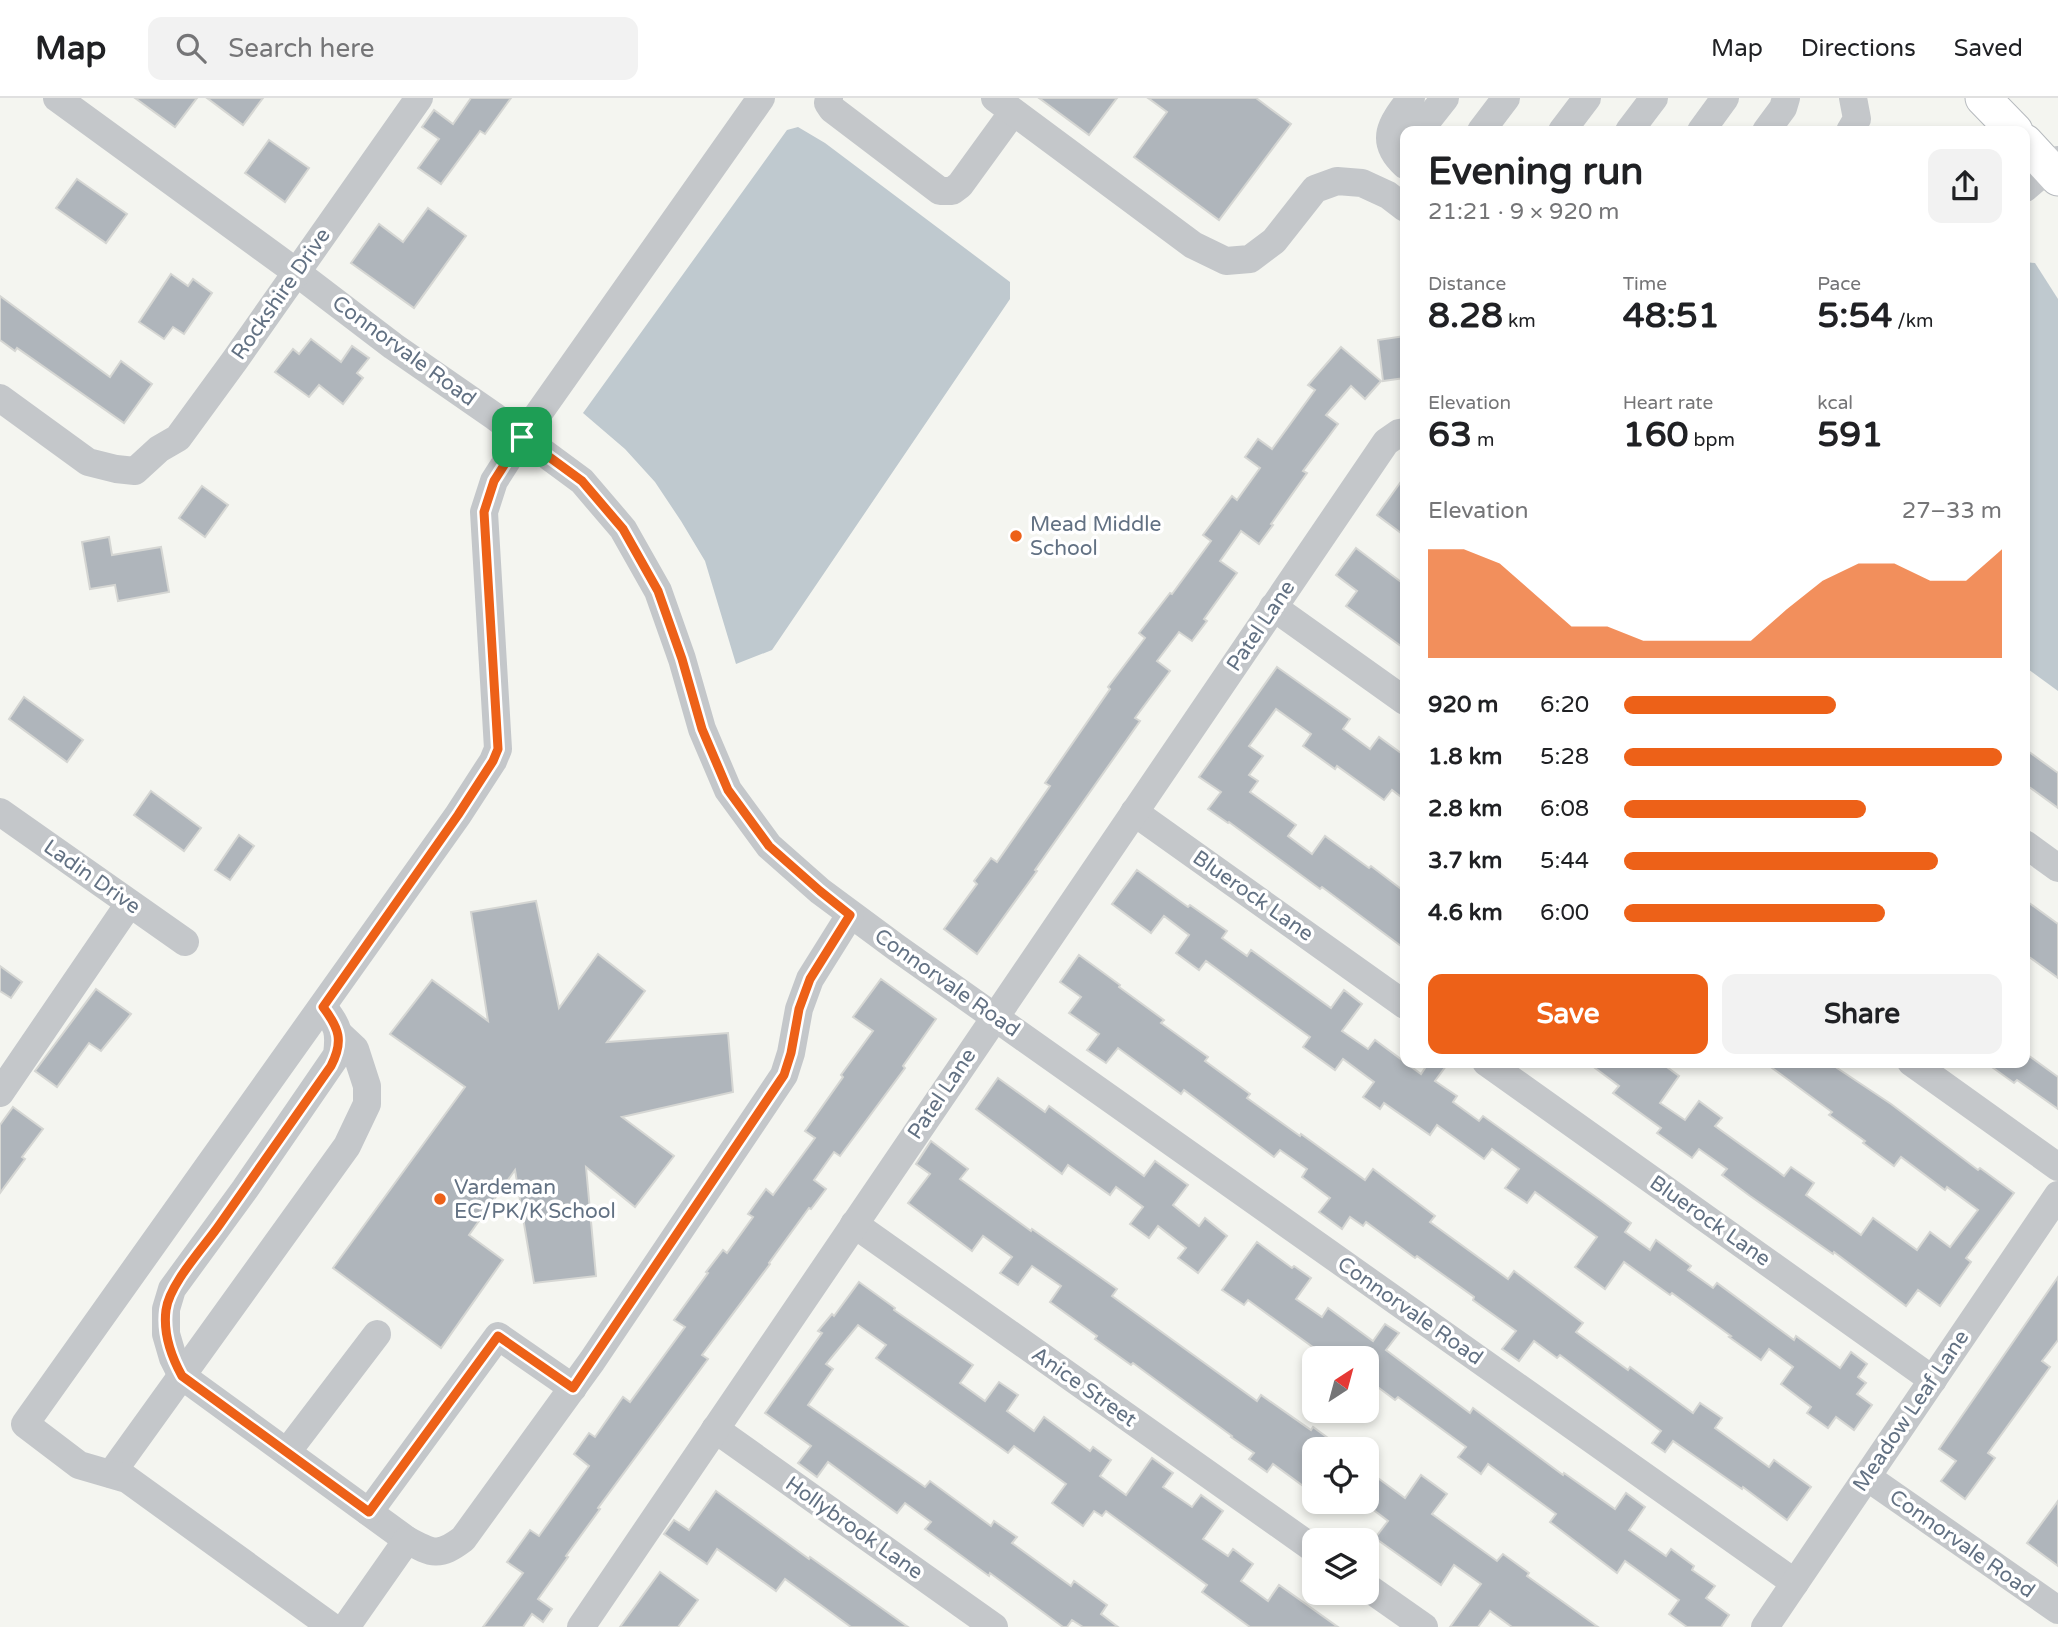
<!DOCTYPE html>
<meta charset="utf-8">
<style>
:root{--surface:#fff;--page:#f2f2f2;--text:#202124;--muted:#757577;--line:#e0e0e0;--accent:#ed6118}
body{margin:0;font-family:"Varela Round",sans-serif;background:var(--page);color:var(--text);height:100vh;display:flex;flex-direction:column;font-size:26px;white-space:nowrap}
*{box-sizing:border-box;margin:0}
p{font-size:23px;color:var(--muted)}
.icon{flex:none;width:38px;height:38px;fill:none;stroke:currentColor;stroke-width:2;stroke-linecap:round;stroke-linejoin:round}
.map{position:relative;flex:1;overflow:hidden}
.sheet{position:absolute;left:1400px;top:28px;width:630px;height:942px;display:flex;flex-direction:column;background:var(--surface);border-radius:14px;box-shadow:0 4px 10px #0003}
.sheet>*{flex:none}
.needle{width:46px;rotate:36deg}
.fabs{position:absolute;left:1302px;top:1248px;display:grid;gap:14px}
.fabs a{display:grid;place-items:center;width:77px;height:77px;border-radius:14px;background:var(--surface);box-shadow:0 4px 10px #0003;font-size:35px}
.pin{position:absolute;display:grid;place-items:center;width:60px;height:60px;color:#fff;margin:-30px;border-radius:14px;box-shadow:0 4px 10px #0006}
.round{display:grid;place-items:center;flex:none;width:74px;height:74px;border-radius:14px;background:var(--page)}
.head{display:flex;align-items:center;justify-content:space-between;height:119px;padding:0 28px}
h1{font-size:38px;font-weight:800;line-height:52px}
.stats{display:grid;grid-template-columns:repeat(3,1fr);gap:10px;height:119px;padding:7px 28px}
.stats div{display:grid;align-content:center}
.stats b{font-size:35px;font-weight:800}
.stats small{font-size:19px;font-weight:400}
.stats p{font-size:19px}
.chart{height:196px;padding:14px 28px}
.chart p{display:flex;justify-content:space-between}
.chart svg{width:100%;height:126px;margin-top:7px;fill:var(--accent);opacity:.7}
.cta{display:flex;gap:14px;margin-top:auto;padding:14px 28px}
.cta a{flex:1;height:80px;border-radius:14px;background:var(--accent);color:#fff;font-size:28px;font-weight:800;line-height:80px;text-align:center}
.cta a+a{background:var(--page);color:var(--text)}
ul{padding:0 28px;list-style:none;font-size:23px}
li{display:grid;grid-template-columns:112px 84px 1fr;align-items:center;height:52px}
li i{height:18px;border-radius:9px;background:var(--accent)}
header{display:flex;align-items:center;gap:42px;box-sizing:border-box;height:98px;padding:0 35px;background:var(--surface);border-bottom:2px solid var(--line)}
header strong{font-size:33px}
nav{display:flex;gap:38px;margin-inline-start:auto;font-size:24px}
.search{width:490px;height:63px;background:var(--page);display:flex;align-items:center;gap:18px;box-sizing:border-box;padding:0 24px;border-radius:14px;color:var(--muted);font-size:26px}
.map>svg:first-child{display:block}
.water{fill:#bfc9cf}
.building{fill:#afb5bb;stroke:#d5d6d3;stroke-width:2}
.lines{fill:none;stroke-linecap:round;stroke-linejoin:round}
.major-casing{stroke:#b6babe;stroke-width:37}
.minor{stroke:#c4c7ca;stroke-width:28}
.major{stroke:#fff;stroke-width:35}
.route-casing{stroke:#fff;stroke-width:14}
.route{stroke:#ed6118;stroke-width:9}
.poi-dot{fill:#ed6118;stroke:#fff;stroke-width:2.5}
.labels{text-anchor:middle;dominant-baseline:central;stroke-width:7;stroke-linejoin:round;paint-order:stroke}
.street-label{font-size:21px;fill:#627183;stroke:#fff}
.poi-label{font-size:21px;fill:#627183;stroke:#fff;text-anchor:start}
</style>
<header>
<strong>Map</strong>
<div class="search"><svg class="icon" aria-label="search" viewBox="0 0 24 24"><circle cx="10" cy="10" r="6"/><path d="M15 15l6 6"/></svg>Search here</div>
<nav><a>Map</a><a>Directions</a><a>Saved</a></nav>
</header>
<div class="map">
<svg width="2058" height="1529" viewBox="0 0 2058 1529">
<rect width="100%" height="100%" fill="#f4f5f0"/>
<g class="water">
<path d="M798,29L825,45L1010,184V201L772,552L736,566L705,463L681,423L655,384L625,351L583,315L787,32Z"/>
<path d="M2025,164L2035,165L2058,201V593L2025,569Z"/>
</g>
<g class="building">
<path d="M135,0H197L175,29Z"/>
<path d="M207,0H263L243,27Z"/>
<path d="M471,0H511L485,36L480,33L441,86L418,70L439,41L422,29L434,12L453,26Z"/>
<path d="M1039,0H1117L1089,37Z"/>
<path d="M1148,0H1256L1291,26L1219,122L1134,59L1167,14Z"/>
<path d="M269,42L309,70L285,104L245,75Z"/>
<path d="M77,81L127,116L106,145L56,110Z"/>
<path d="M428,110L466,138L414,210L351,165L379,126L403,144Z"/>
<path d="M171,176L188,188L193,181L212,195L184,236L173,229L164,241L139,224Z"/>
<path d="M0,198L110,279L121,263L152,286L124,325L17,250L15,253L0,242Z"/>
<path d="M1405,238V280L1383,283L1378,242Z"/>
<path d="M311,241L341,264L352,248L369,260L357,275L363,280L343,306L319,287L309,299L275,274L293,251L299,256Z"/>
<path d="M1341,249L1381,283L1365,301L1351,288L1326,317L1338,326L1303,373L1307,375L1271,426L1273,427L1259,446L1241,433L1220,463L1237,475L1204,521L1207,523L1192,543L1179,534L1157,563L1170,573L1135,620L1140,623L1035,772L1037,773L977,856L944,831L977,786L974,783L991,760L997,764L1050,688L1045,685L1110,591L1108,589L1145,540L1139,535L1170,495L1172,496L1211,443L1203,437L1232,398L1237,402L1260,370L1245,359L1258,341L1272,351L1315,292L1308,287Z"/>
<path d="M1405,378V438L1377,417Z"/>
<path d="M202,388L228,407L205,439L179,420Z"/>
<path d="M109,439L112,457L161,449L169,494L118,503L115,487L90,491L82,444Z"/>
<path d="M1356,450L1405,487V551L1346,508L1357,493L1336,477Z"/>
<path d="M1277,569L1350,621L1343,631L1370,651L1379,639L1405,658V702L1392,692L1384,702L1337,668L1335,671L1303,648L1311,636L1276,611L1249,648L1263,658L1249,677L1258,683L1250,694L1296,727L1288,738L1312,756L1325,738L1369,770L1371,768L1405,794V851L1322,789L1320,791L1229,724L1228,725L1208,711L1221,694L1199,679Z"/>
<path d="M24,599L83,642L67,664L9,621Z"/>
<path d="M2025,651L2058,675V710L2025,686Z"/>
<path d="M151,693L201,730L184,753L134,717Z"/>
<path d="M239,737L254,748L230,782L215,772Z"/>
<path d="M1137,772L1188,809L1190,807L1227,833L1222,840L1247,858L1251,852L1331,910L1344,892L1362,906L1342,933L1368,951L1375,942L1421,976L1429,964H1449L1435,983L1457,998L1453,1004L1479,1023L1483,1018L1600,1102L1631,1125L1625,1134L1650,1152L1656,1142L1691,1168L1688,1172L1713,1190L1717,1185L1794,1242L1796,1238L1840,1270L1851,1254L1867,1266L1858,1279L1866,1285L1857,1296L1872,1307L1854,1332L1836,1319L1828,1330L1807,1315L1811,1309L1781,1286L1793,1269L1769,1251L1761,1262L1729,1239L1731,1238L1672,1195L1670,1197L1624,1164L1605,1191L1575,1169L1597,1139L1535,1094L1527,1105L1505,1090L1519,1071L1492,1051L1484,1061L1437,1027L1430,1037L1384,1005L1380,1011L1363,999L1374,984L1343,961L1335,972L1303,949L1310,939L1262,904L1206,863L1199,872L1176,855L1189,837L1164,818L1151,835L1112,806Z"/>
<path d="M2025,802L2058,826V880L2025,856Z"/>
<path d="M536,803L559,910L598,856L645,893L607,944L728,935L733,994L622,1019L674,1058L635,1109L586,1069L596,1178L534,1185L515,1072L469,1137L503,1162L441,1250L333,1170L465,989L390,936L432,882L488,923L471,814Z"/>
<path d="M1079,857L1120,887L1119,889L1164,922L1161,925L1208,959L1205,963L1250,996L1247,1000L1300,1038L1301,1036L1365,1082L1373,1071L1435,1118L1430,1124L1508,1181L1514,1173L1583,1225L1576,1234L1628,1272L1630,1269L1693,1315L1700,1305L1722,1320L1715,1330L1769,1369L1774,1362L1811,1389L1787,1422L1743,1389L1742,1391L1673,1343L1665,1354L1652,1345L1661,1333L1560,1257L1557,1260L1534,1243L1519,1263L1502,1251L1516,1233L1473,1202L1474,1199L1417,1158L1415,1160L1366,1124L1363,1128L1350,1119L1342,1131L1319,1114L1330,1100L1302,1079L1307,1071L1280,1052L1274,1059L1184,992L1181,996L1118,950L1106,965L1087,952L1099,936L1069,915L1081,899L1060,884Z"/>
<path d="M0,868L22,884L11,900L0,893Z"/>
<path d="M881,881L936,921L903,968L905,970L840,1058L834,1054L814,1082L826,1091L811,1111L809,1110L769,1165L770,1166L702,1257L708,1261L598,1410L600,1411L566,1458L568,1459L538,1501L552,1511L543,1524L532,1516L523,1529H483L523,1475L507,1464L530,1432L539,1438L589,1368L574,1356L589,1335L595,1339L623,1299L630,1304L685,1229L674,1222L708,1175L706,1174L723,1152L727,1155L753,1119L748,1116L766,1091L773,1097L815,1040L805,1033L843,979L841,977L873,933L853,919Z"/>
<path d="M96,891L131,916L101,953L89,945L57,989L35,973Z"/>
<path d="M2025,955L2058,979V1011L2017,982L2014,985L1985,964H2025Z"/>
<path d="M1587,964H1660L1679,978L1660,1005L1685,1022L1699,1003L1722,1020L1715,1028L1784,1078L1791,1069L1814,1085L1806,1097L1861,1137L1873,1120L1917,1152L1930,1134L1950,1149L1978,1112L1947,1089L1945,1092L1901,1059L1894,1068L1863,1045L1865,1043L1829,1017L1832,1014L1764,964H1828L1891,1006L1978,1072L1980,1070L2014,1095L1966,1160L1971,1164L1940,1208L1918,1192L1906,1208L1834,1154L1833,1156L1750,1098L1722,1077L1727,1071L1699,1051L1692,1060L1657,1035L1661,1030L1613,995L1619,988Z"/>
<path d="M998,980L1045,1014L1049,1008L1144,1078L1155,1063L1188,1087L1173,1107L1199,1128L1205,1120L1227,1138L1198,1175L1178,1160L1186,1150L1158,1128L1149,1140L1130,1126L1143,1109L1116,1089L1110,1097L1068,1067L1062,1076L976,1011Z"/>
<path d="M13,1009L43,1031L22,1059L25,1061L0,1095V1027Z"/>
<path d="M931,1043L968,1071L960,1081L1031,1133L1032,1131L1117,1191L1112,1198L1257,1303L1261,1297L1311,1332L1313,1329L1343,1351H1314V1396L1273,1366L1267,1374L1249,1361L1254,1355L1231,1339L1232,1338L1133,1265L1131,1267L1095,1241L1097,1238L1050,1204L1061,1188L1032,1168L1018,1187L1000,1175L1012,1159L983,1138L972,1153L908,1105L930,1076L916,1066Z"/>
<path d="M1257,1144L1292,1170L1294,1168L1311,1180L1296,1201L1322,1219L1328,1210L1373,1243L1385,1226L1399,1235L1386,1252L1470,1315L1473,1310L1563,1377L1564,1375L1615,1411L1626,1395L1645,1409L1629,1432L1666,1458L1671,1451L1694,1468L1692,1472L1715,1488L1706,1500L1729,1517L1721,1529H1687L1669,1516L1679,1502L1625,1463L1617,1475L1550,1424L1556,1416L1488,1366L1481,1376L1458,1359L1466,1349L1398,1299L1395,1302L1367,1281V1260H1306L1314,1250L1248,1202L1244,1207L1222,1192Z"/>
<path d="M2058,1179V1242L2042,1263L2050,1269L1988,1355L1995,1360L1965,1401L1941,1383L1956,1363L1939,1351Z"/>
<path d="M859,1184L895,1210L894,1212L973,1267L960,1285L985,1303L999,1284L1018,1297L1007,1313L1034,1333L1044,1319L1090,1353L1093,1349L1111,1362L1100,1378L1126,1397L1152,1360L1173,1375L1163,1389L1192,1409L1201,1397L1223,1413L1203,1441L1228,1458L1233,1451L1253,1466L1241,1483L1268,1503L1279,1487L1338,1529H1250L1202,1494L1207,1487L1106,1413L1102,1418L1094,1413L1083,1428L1052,1405L1066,1386L1014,1348L1008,1355L876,1260L886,1247L858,1227L826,1266L833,1271L808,1307L925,1389L930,1383L991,1428L994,1423L1017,1439L1012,1445L1071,1488L1074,1483L1107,1507L1101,1516L1118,1529H1083L1072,1522L1067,1529H1063L990,1475L989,1478L925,1431L931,1424L905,1405L897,1415L828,1364L817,1379L798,1365L811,1348L765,1315L822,1235L818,1233L832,1216L834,1218Z"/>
<path d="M1367,1372L1405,1400L1421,1377L1447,1396L1432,1416L1497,1463L1503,1456L1529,1475L1527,1478L1598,1529H1512L1490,1513L1478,1529H1450L1481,1486L1454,1467L1441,1487L1375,1440L1388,1423L1367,1407Z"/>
<path d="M716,1393L809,1461L810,1459L908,1529H851L785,1481L776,1493L717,1451L707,1466L664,1436L674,1422L689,1432Z"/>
<path d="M2058,1403V1468L2027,1445Z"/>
<path d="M660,1474L698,1502L678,1529H620Z"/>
</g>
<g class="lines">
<defs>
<g id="major">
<path d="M1983,0L2015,33"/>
<path d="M2025,44L2058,80"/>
</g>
</defs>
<use href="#major" class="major-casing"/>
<g class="minor">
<path d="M57,0L296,174L393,248L494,318L582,383L623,431L658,493L682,561L702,631L728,692L769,748L820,793L897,850L1795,1485"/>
<path d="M829,0L828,5L832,11L940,93H952L960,87L1013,14"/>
<path d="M995,0L1193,147L1226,163L1250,161L1274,143L1315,91L1337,83L1362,85L1388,97L1405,110"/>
<path d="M1419,33L1445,0"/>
<path d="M1481,33L1506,0"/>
<path d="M1562,33L1587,0"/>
<path d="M1629,33L1654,0"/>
<path d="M1701,33L1725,0"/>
<path d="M1766,33L1783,10L1786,0"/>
<path d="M1850,33L1857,21L1853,0"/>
<path d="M1405,67C1378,42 1392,25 1411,0"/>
<path d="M2025,90L2058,62"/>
<path d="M0,300L88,364L116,371L135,373L159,351L178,340L235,262L419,0"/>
<path d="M1273,509L1405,603"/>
<path d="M0,714L185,844"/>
<path d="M1134,714L1405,907"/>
<path d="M2025,746L2058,770"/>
<path d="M323,909C338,928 340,933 337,957L245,1091L172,1191L166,1211V1236L173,1260L182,1278L407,1442"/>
<path d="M1486,964L1933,1282"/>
<path d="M1911,964L2058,1069"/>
<path d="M0,995L129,806"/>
<path d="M854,1126L1314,1451"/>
<path d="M715,1331L994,1529"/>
<path d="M287,1354L377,1236"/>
<path d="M111,1376L347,1048L367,1006V988L355,951L339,936"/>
<path d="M1867,1379L2058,1512"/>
<path d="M369,1414L498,1238L573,1290"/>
<path d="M1367,1489L1424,1529"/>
<path d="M332,1529L127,1381L79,1367L25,1326L458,717L493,663L498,651L484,414L494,383L522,339L761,0"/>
<path d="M346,1529L407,1442C433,1456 439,1459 463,1441L592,1263L784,977L791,955L799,911L810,881L850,817"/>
<path d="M581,1529L1386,344L1399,335L1405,334"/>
<path d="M1765,1529L2058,1097"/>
</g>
<use href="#major" class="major"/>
</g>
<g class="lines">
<defs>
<path id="route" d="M522,339L582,383L623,431L658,493L682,561L702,631L728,692L769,748L820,793L850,817L810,881L799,911L791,955L784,977L573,1290L498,1238L369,1414L182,1278C171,1258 163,1235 166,1212C169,1186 205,1148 220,1126C257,1074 294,1021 331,968C344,943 339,930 323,909L458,717L493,663L498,651L484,414L494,383Z"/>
</defs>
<use href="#route" class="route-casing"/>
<use href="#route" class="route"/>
</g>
<g class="poi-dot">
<circle cx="1016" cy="438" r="7"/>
<circle cx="440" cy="1101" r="7"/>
</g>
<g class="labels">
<g class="street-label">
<text transform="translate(281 196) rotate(-55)">Rockshire Drive</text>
<text transform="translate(404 253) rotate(36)">Connorvale Road</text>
<text transform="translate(1261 528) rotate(-56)">Patel Lane</text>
<text transform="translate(92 779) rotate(35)">Ladin Drive</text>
<text transform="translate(1253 798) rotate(35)">Bluerock Lane</text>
<text transform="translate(947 885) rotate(35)">Connorvale Road</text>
<text transform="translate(942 996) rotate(-56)">Patel Lane</text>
<text transform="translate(1710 1123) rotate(35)">Bluerock Lane</text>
<text transform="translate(1410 1213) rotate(35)">Connorvale Road</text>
<text transform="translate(1084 1289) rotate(35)">Anice Street</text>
<text transform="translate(1911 1313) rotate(-56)">Meadow Leaf Lane</text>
<text transform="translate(854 1430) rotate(35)">Hollybrook Lane</text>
<text transform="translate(1962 1446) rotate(35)">Connorvale Road</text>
</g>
<g class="poi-label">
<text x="1030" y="426">Mead Middle<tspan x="1030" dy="24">School</tspan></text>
<text x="454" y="1089">Vardeman<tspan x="454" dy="24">EC/PK/K School</tspan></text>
</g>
</g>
</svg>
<div class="fabs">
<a><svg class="needle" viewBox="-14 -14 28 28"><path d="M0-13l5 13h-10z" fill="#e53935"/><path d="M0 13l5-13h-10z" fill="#757577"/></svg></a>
<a><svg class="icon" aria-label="locate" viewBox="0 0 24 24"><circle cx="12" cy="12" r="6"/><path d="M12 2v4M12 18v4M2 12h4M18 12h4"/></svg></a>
<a><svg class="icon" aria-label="layers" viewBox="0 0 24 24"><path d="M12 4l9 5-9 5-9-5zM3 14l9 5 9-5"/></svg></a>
</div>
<div class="pin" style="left:522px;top:339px;background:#1e9e55"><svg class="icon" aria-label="arrive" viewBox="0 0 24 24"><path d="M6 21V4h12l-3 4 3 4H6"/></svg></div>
<section class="sheet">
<div class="head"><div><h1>Evening run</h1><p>21:21 · 9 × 920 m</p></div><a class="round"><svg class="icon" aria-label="share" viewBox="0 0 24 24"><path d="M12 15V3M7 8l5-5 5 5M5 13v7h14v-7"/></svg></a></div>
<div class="stats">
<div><p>Distance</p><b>8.28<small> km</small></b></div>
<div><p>Time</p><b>48:51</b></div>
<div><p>Pace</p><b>5:54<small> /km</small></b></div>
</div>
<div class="stats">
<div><p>Elevation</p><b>63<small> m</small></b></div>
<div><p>Heart rate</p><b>160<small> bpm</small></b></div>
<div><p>kcal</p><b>591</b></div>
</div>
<div class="chart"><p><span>Elevation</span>27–33 m</p>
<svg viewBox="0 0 160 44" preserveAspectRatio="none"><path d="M0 44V6L10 6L20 11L30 22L40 33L50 33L60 38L70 38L80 38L90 38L100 27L110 17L120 11L130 11L140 17L150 17L160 6V44z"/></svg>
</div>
<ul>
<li><b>920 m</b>6:20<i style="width:56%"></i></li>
<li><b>1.8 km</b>5:28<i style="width:100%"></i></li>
<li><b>2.8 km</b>6:08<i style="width:64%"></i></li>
<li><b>3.7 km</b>5:44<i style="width:83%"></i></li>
<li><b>4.6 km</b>6:00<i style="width:69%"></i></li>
</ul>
<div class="cta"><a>Save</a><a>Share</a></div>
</section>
</div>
